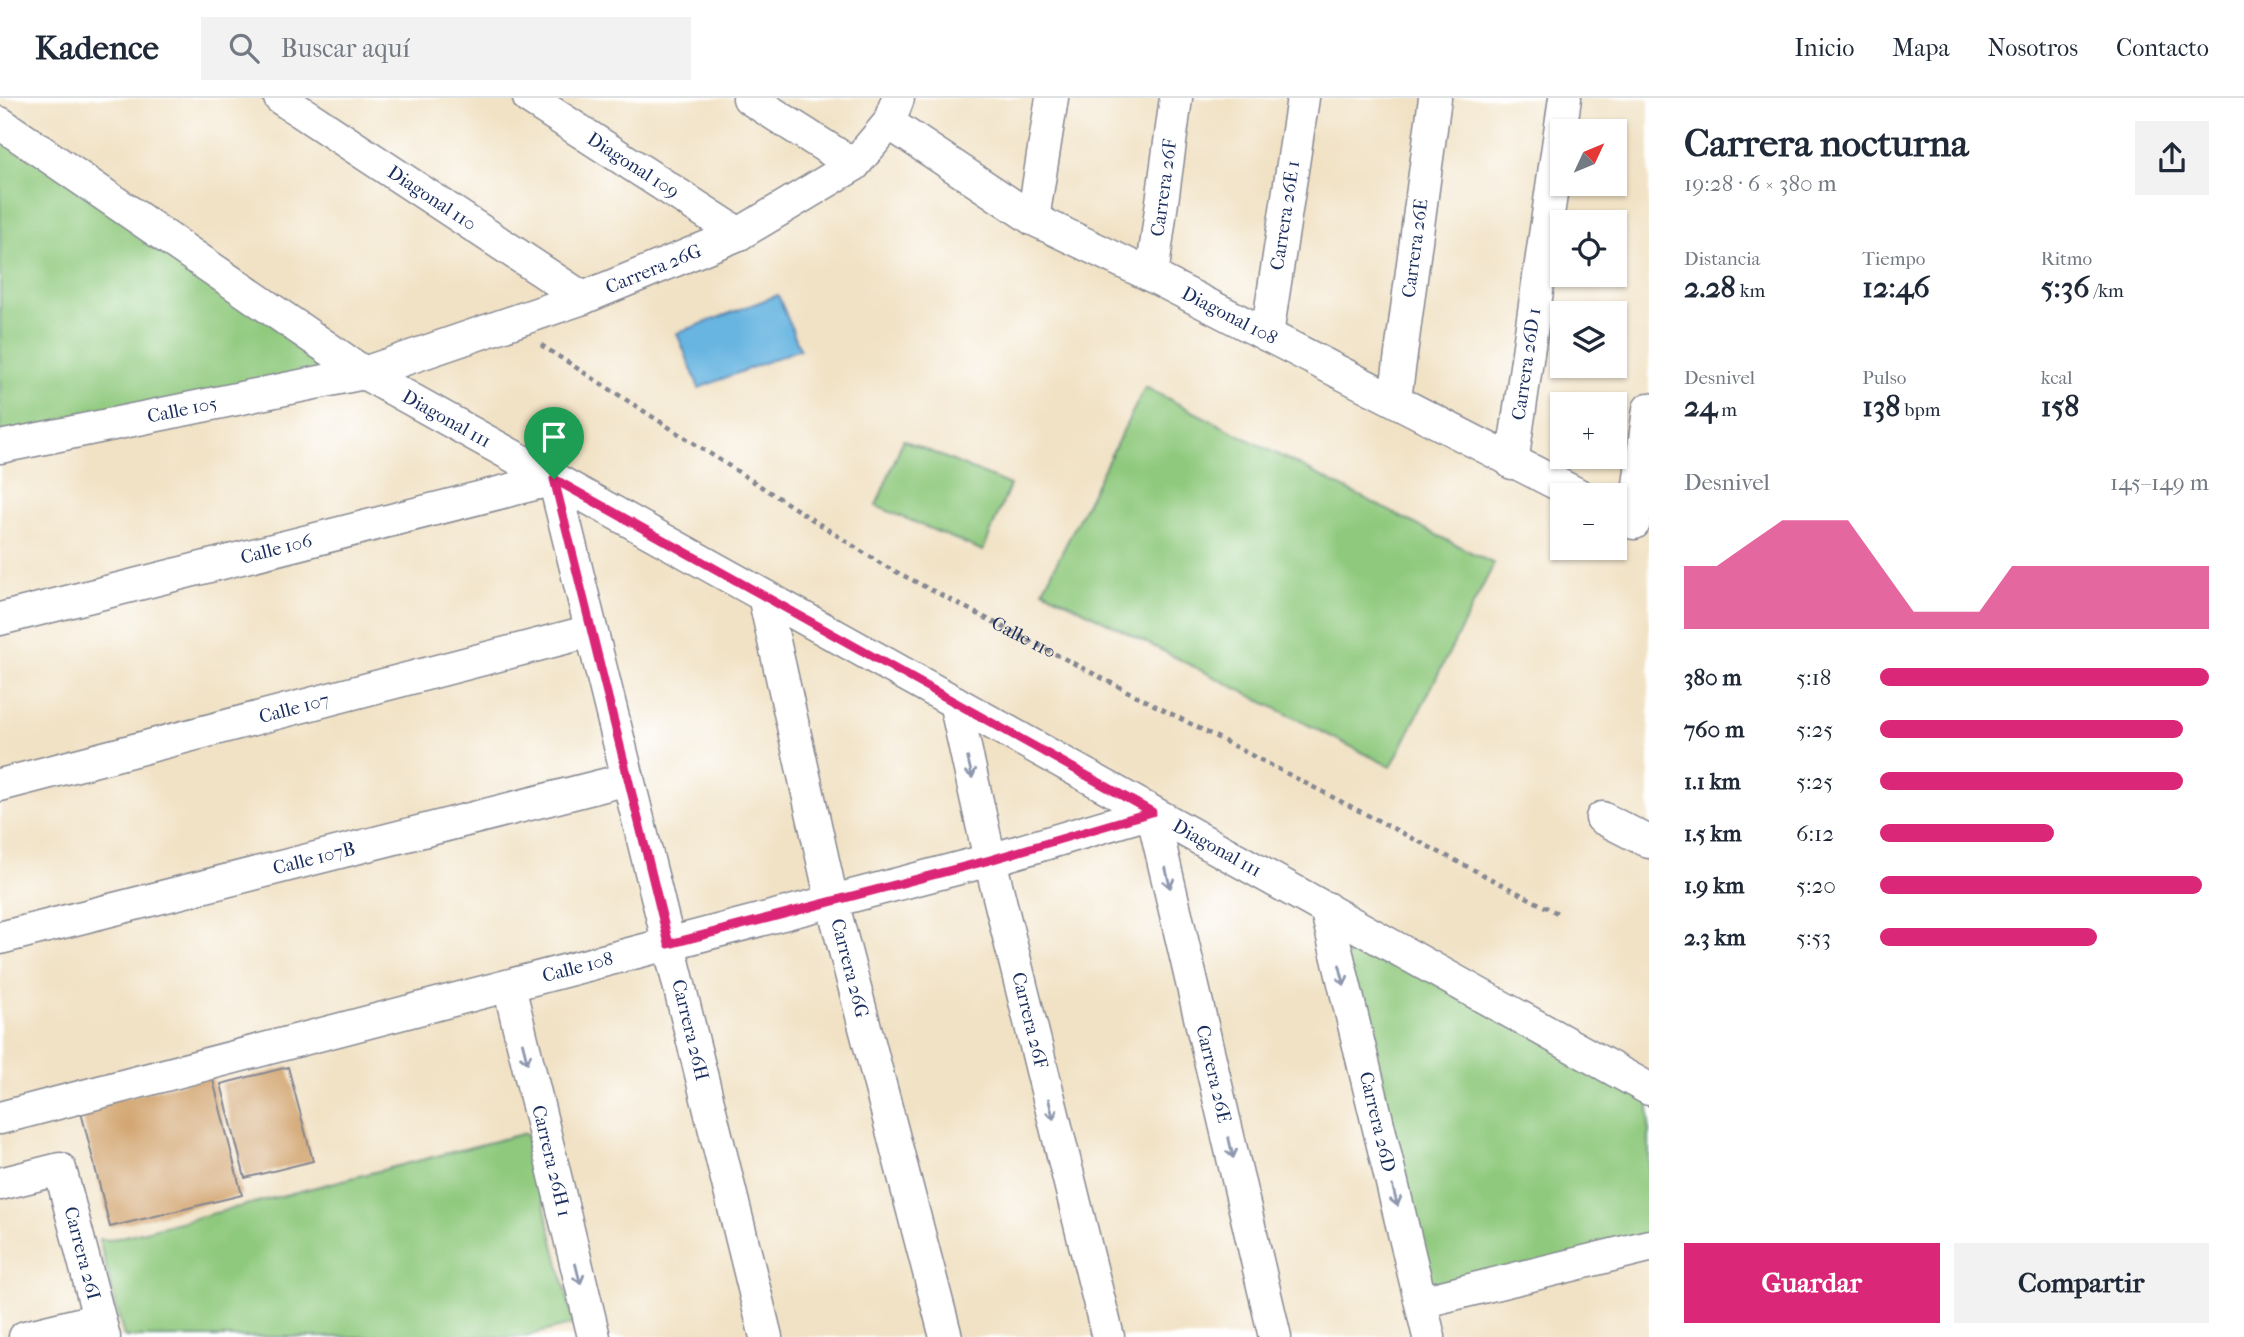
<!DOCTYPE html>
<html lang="es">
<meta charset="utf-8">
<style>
:root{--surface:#fff;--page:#f2f2f3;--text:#1f2937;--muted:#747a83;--line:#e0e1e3;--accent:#db2777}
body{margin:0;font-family:"IM FELL French Canon",serif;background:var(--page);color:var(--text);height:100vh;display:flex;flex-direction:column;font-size:26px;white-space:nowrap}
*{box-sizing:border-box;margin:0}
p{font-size:23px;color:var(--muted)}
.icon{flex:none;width:38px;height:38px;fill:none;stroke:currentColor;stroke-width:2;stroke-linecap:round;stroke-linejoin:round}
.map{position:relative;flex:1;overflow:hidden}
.panel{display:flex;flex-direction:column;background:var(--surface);width:595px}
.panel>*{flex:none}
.needle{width:46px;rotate:46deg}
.fabs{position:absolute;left:1550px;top:21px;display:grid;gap:14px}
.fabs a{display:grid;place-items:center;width:77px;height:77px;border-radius:0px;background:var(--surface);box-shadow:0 2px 5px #0004;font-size:35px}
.pin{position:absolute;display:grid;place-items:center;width:60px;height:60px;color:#fff;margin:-72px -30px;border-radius:50% 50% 50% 0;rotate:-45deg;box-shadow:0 0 7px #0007}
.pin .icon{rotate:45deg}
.round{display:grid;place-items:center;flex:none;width:74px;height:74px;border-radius:0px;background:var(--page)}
.headline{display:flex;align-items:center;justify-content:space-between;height:119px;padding:0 35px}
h1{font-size:38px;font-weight:700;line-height:52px}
.figures{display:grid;grid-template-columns:repeat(3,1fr);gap:10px;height:119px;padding:7px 35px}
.figures div{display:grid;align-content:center}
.figures b{font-size:30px;font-weight:700}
.figures small{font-size:19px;font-weight:400}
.figures p{font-size:19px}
.chart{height:196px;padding:14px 35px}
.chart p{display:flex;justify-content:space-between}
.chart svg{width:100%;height:126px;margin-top:7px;fill:var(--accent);opacity:.7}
.action{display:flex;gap:14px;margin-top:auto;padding:14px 35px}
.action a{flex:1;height:80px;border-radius:0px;background:var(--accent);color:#fff;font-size:28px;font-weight:700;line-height:80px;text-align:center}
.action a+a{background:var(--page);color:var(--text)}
ul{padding:0 35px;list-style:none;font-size:23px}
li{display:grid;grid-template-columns:112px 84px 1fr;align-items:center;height:52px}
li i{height:18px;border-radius:9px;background:var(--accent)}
header{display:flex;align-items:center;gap:42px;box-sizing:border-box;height:98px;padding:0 35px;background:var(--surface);border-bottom:2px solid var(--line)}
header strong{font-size:33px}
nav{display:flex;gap:38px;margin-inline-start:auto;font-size:24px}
.search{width:490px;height:63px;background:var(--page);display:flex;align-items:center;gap:18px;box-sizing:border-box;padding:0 24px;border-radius:0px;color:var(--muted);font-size:26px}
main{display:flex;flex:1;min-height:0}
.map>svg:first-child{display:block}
.green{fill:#8fc97d;stroke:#557c6e;stroke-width:2}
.water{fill:#67b5e1;stroke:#4172a0;stroke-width:2}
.building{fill:#ce9c62}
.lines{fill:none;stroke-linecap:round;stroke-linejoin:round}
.minor-casing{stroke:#868892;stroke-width:35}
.path{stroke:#868892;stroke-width:4.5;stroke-dasharray:5 5;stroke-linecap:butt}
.minor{stroke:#fff;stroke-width:32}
.oneway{stroke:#8d97ae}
.route-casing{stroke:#fff;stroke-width:14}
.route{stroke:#db2777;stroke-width:9}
.labels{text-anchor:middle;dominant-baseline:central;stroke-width:5;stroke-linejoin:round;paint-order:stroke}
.street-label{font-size:19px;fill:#1b2f5e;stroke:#fff}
</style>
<header>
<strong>Kadence</strong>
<div class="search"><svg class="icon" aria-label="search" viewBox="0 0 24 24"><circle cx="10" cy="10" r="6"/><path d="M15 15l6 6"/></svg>Buscar aquí</div>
<nav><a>Inicio</a><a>Mapa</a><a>Nosotros</a><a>Contacto</a></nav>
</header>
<main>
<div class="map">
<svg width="1649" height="1239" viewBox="0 0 1649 1239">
<rect width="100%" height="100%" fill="#fff"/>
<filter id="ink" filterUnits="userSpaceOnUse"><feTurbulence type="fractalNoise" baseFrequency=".0143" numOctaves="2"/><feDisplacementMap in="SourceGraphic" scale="14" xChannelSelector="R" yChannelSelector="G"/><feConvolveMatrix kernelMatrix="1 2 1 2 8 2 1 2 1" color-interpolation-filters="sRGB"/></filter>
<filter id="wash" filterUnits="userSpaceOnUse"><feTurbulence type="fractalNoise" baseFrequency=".00686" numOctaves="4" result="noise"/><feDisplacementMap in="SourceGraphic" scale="28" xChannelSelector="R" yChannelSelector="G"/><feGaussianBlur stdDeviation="1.57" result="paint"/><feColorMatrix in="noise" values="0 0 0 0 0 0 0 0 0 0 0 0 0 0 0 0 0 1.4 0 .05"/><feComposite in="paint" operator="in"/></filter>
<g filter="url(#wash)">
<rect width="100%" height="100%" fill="#f1e2c5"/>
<g class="green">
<path d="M0,25L364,275L0,349Z"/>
<path d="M1145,289L1494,466L1391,669L1043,492Z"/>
<path d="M903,342L1010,387L983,453L876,408Z"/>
<path d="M1326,810L1649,991V1148L1421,1204Z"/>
<path d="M526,1035L574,1226L522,1239H124L99,1141L110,1142Z"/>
</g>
<path class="water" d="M778,197L800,251L699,290L677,235Z"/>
<g id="blocks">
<g class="building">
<path d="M288,969L313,1063L245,1080L221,986Z"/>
<path d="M212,978L242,1097L110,1129L80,1010Z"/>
</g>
</g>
</g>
<g filter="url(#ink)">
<use href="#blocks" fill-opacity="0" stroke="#868892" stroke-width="2"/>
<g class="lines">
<defs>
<g id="minor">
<path id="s2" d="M280,0L583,200"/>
<path id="s3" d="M529,0L739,136"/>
<path d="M749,0L854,67"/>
<path id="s4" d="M0,25L364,275L1649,991"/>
<path id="s5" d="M889,25L1033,121L1152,178L1579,397"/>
<path d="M1033,121L1052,0"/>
<path id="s6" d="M1152,178L1176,0"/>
<path id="s7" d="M1267,237L1303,0"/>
<path id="s8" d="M1395,301L1435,0"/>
<path id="s9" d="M0,349L364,275L583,200L739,136L854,67L889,25L898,0"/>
<path id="s10" d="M1512,365L1565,0"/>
<path d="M1634,425L1649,311"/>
<path id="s11" d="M764,498L832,803L946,1239"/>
<path id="s12" d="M0,521L554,381L766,1239"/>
<path id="s13" d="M955,604L990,762L1108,1239"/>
<path id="s14" d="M0,687L591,533"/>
<path d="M1602,720L1649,744"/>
<path id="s15" d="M1326,810L1429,1239"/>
<path id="s16" d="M0,840L628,681"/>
<path id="s17" d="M509,888L594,1239"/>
<path id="s18" d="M0,1020L990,762L1152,714L1275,1239"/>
<path id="s19" d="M0,1086L60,1071L104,1239"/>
<path d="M1421,1204L1649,1148"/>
<path d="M25,1239L99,1221"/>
</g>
</defs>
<use href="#minor" class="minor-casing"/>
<path class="path" id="s1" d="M541,247L883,467L1561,817"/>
<use href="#minor" class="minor"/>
</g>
<defs><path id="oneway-shaft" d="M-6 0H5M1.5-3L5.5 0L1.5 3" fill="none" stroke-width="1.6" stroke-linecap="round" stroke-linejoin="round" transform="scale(1.75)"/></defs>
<g class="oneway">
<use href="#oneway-shaft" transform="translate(970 670) rotate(77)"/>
<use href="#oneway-shaft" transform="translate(1168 780) rotate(77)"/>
<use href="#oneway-shaft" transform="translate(1342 877) rotate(76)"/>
<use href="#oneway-shaft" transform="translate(525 955) rotate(76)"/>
<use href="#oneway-shaft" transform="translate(1051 1011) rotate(76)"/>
<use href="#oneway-shaft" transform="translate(1231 1050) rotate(77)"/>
<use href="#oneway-shaft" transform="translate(1395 1098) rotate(76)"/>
<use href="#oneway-shaft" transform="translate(578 1176) rotate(76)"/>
</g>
</g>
<g class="lines" filter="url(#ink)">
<defs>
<path id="route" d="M554,381L1152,714L990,762L669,846Z"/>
</defs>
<use href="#route" class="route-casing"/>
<use href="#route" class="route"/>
</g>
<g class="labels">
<g class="street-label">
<text stroke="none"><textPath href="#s3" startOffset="124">Diagonal 109</textPath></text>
<text stroke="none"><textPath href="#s6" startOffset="89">Carrera 26F</textPath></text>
<text stroke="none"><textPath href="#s2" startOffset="182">Diagonal 110</textPath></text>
<text stroke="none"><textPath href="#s7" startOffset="121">Carrera 26E 1</textPath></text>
<text stroke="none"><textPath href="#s8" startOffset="152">Carrera 26E</textPath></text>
<text stroke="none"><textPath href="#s9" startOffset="679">Carrera 26G</textPath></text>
<text stroke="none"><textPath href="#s5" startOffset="392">Diagonal 108</textPath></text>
<text stroke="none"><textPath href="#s10" startOffset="100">Carrera 26D 1</textPath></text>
<text stroke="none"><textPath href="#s9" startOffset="186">Calle 105</textPath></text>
<text stroke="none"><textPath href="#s4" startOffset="536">Diagonal 111</textPath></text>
<text stroke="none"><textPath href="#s12" startOffset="285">Calle 106</textPath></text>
<text stroke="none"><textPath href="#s1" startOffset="565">Calle 110</textPath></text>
<text stroke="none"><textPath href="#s14" startOffset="304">Calle 107</textPath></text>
<text stroke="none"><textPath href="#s4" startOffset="1418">Diagonal 111</textPath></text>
<text stroke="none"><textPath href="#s16" startOffset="324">Calle 107B</textPath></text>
<text stroke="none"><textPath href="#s18" startOffset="597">Calle 108</textPath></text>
<text stroke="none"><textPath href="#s11" startOffset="382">Carrera 26G</textPath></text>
<text stroke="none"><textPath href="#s13" startOffset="327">Carrera 26F</textPath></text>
<text stroke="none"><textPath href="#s12" startOffset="1139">Carrera 26H</textPath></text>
<text stroke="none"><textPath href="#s18" startOffset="1461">Carrera 26E</textPath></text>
<text stroke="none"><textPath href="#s15" startOffset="220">Carrera 26D</textPath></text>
<text stroke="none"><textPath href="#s17" startOffset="180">Carrera 26H 1</textPath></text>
<text stroke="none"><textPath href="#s19" startOffset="149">Carrera 26I</textPath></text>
</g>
</g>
</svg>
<div class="fabs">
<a><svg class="needle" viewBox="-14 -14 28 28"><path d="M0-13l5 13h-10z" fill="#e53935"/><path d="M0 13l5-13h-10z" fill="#747a83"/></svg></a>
<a><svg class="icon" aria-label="locate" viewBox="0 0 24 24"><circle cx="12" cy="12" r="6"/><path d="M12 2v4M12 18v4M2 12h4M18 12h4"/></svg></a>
<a><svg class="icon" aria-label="layers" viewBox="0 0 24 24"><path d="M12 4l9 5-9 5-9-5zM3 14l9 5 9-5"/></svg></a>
<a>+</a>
<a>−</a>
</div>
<div class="pin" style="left:554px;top:381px;background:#1e9e55"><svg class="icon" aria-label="arrive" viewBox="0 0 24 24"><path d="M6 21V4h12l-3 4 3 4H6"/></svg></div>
</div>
<section class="panel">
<div class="headline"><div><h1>Carrera nocturna</h1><p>19:28 · 6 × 380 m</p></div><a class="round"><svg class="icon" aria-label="share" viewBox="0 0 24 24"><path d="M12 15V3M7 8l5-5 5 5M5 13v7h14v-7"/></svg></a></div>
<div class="figures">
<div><p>Distancia</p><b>2.28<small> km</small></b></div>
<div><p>Tiempo</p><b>12:46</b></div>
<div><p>Ritmo</p><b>5:36<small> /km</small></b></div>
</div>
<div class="figures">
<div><p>Desnivel</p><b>24<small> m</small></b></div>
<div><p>Pulso</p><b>138<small> bpm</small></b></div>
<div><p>kcal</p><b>158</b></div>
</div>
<div class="chart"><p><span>Desnivel</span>145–149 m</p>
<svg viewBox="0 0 160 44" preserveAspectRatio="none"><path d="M0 44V22L10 22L20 14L30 6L40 6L50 6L60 22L70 38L80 38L90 38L100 22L110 22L120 22L130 22L140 22L150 22L160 22V44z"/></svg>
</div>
<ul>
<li><b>380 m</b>5:18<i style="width:100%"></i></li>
<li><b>760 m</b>5:25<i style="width:92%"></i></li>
<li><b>1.1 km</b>5:25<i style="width:92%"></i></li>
<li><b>1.5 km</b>6:12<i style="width:53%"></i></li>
<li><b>1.9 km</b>5:20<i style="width:98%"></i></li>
<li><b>2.3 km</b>5:53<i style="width:66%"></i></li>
</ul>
<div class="action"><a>Guardar</a><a>Compartir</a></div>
</section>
</main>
